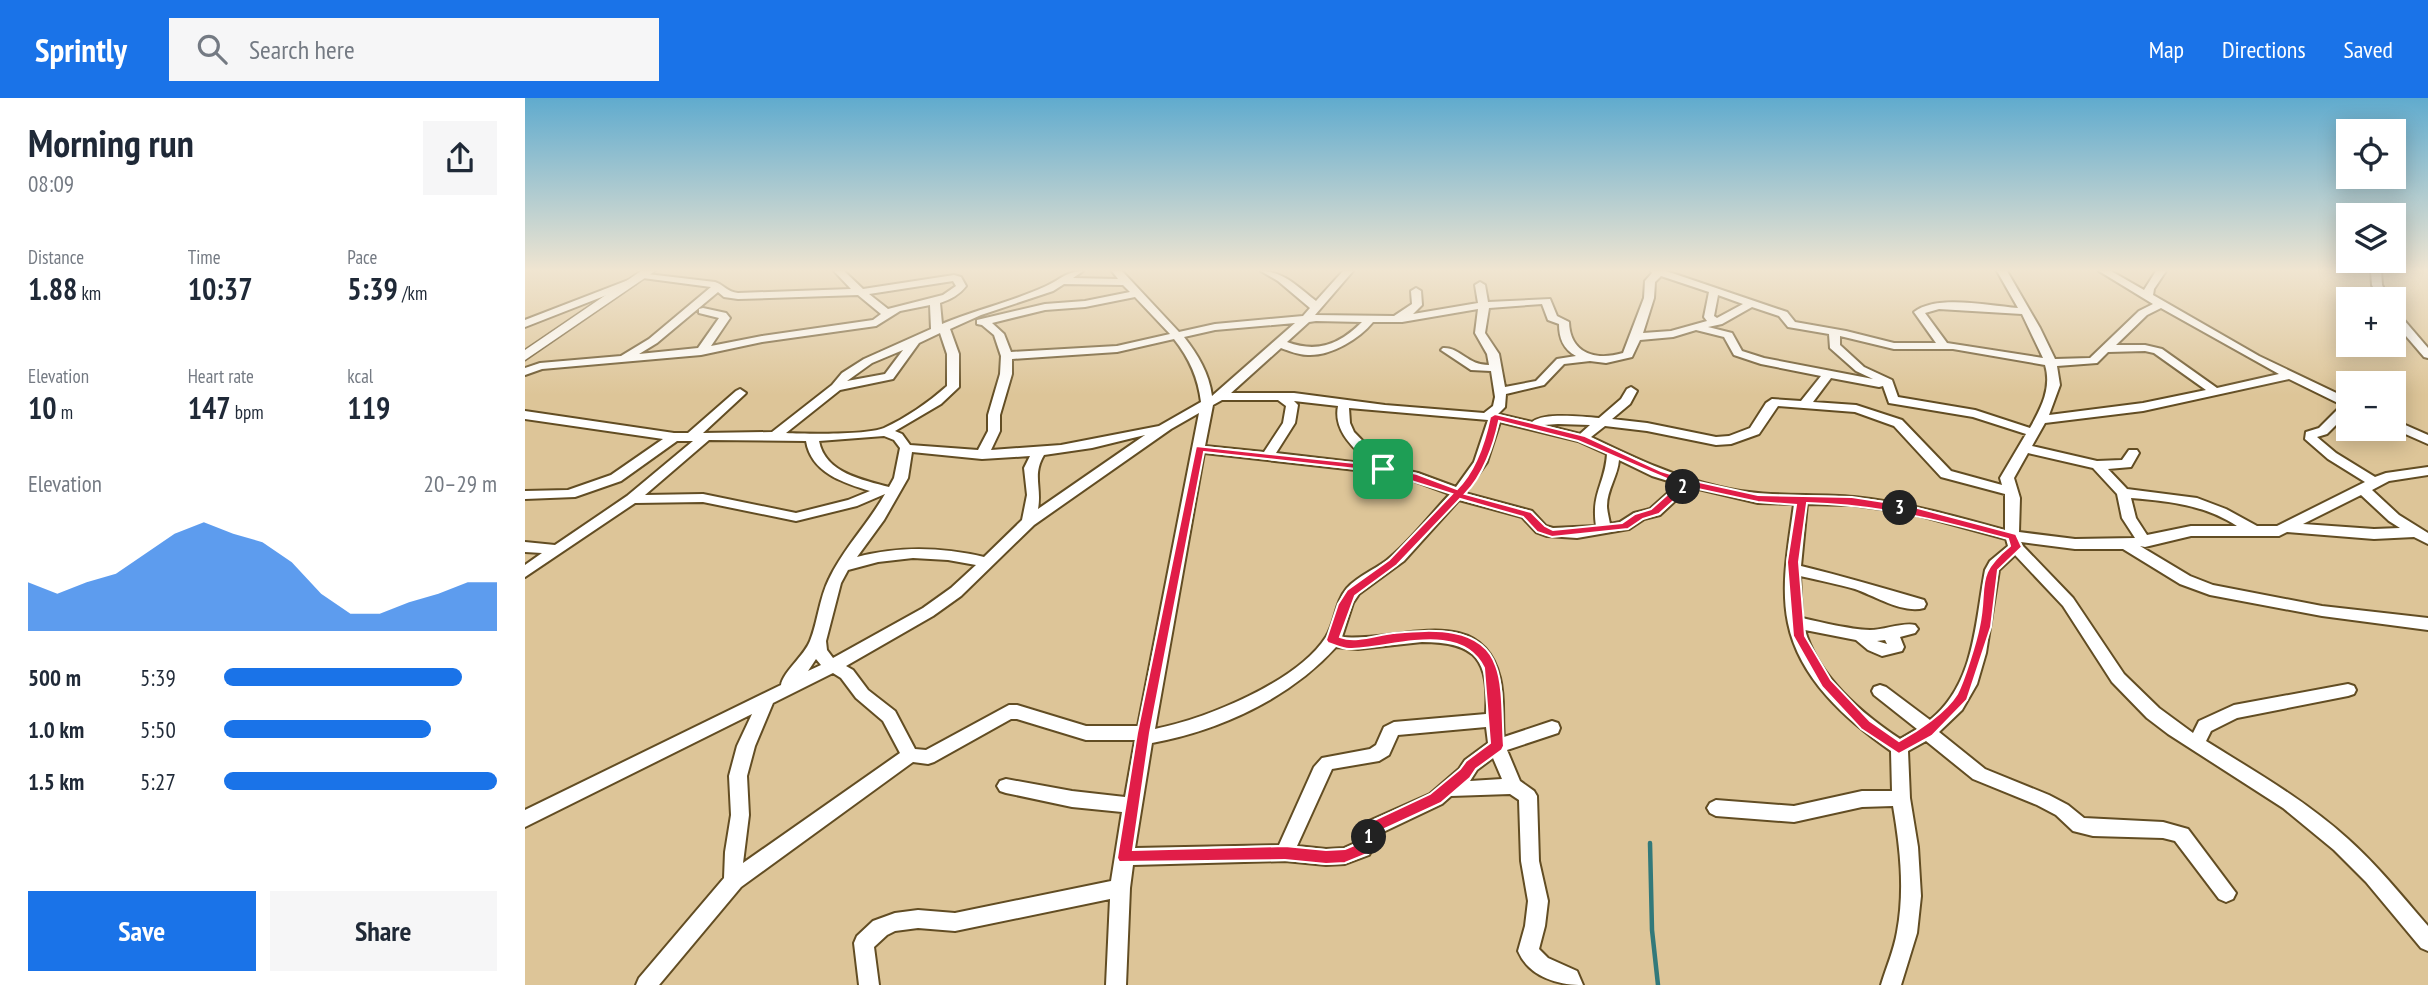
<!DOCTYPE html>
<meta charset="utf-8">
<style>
:root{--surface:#fff;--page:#f6f6f7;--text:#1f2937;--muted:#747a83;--accent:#1a73e8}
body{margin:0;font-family:"PT Sans Narrow",sans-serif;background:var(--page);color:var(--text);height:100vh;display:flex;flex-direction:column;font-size:26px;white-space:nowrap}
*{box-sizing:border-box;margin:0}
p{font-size:23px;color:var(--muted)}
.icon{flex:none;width:38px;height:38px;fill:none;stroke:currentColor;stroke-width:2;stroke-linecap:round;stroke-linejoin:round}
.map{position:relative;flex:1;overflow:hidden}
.panel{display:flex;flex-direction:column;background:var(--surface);width:525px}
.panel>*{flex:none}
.tools{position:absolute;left:1811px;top:21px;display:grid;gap:14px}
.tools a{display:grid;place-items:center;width:70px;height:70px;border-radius:0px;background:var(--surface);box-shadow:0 4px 18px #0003;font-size:35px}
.pin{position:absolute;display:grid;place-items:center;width:60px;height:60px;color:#fff;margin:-30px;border-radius:14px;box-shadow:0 4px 10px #0006}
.km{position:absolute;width:35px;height:35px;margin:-18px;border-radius:50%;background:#222;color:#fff;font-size:19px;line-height:35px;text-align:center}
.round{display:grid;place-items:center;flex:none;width:74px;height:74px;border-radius:0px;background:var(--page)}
.headline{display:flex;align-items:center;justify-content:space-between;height:119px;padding:0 28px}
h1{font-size:38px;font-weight:800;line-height:52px}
.figures{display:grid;grid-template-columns:repeat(3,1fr);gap:10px;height:119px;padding:7px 28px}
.figures div{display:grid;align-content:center}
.figures b{font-size:30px;font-weight:800}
.figures small{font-size:19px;font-weight:400}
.figures p{font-size:19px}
.chart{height:196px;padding:14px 28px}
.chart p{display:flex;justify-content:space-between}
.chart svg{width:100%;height:126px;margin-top:7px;fill:var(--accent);opacity:.7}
.cta{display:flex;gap:14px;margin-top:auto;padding:14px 28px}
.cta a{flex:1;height:80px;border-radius:0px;background:var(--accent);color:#fff;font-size:28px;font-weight:800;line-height:80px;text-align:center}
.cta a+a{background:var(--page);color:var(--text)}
ul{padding:0 28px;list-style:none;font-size:23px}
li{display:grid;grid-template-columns:112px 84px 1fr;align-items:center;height:52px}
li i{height:18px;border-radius:9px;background:var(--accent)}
header{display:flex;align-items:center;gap:42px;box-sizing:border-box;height:98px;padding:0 35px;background:var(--accent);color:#fff}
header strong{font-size:33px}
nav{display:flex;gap:38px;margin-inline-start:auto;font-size:24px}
.search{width:490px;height:63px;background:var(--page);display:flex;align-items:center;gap:18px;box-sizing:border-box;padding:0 24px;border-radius:0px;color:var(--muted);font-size:26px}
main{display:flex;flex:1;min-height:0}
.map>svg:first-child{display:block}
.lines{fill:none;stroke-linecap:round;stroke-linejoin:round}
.stream{stroke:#32797a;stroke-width:4.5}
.minor-casing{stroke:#624d23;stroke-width:4}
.tertiary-casing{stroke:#624d23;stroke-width:3}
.minor{fill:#fff;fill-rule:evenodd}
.tertiary{fill:#fff;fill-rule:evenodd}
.route{fill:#e11d48;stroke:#fff;stroke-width:2;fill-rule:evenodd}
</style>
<header>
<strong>Sprintly</strong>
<div class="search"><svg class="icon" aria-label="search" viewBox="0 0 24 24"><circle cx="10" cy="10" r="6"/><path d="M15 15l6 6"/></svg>Search here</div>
<nav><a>Map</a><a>Directions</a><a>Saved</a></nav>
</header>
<main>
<section class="panel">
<div class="headline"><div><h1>Morning run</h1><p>08:09</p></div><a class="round"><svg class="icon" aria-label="share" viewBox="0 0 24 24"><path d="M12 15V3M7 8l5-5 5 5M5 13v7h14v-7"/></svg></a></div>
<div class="figures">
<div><p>Distance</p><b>1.88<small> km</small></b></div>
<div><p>Time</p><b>10:37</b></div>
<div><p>Pace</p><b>5:39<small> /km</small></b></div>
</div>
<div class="figures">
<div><p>Elevation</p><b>10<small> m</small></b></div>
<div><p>Heart rate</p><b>147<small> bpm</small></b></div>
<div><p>kcal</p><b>119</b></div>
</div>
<div class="chart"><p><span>Elevation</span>20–29 m</p>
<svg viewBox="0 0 160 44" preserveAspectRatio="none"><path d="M0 44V27L10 31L20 27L30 24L40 17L50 10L60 6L70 10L80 13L90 20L100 31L110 38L120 38L130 34L140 31L150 27L160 27V44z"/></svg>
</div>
<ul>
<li><b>500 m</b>5:39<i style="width:87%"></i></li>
<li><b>1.0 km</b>5:50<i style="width:76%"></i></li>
<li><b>1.5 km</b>5:27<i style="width:100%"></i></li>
</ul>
<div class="cta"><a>Save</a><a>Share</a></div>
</section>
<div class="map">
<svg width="1903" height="887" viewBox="0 0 1903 887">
<rect width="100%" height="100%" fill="#ddc598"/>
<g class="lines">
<path class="stream" d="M1125,745L1127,832L1133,887"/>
<defs>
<g id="minor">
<path d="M309,173H319L338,191L429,177L436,179L441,188C434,197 426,201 415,205L417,226C450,212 486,204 519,189C534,183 541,173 558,173L548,180L593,181L587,173H597L654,234L690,226L778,218L785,210L753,183L736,173C759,173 774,190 791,203L818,173H828L790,217L869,218L887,206L886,193L891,190L896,193L897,207L888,216L953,205L950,187L955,184L960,187L963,204L1025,201L1032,218L1044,224C1045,256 1071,263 1098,255L1119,200L1120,183L1127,175L1126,173H1141L1262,214L1270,224L1321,233L1369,245H1411L1389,214C1412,196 1465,208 1493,210L1472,173H1482L1515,230L1530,261L1565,260L1614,213L1628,206L1574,173H1586L1619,192L1631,173H1641L1629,191L1628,197L1734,258L1824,301V314L1802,336L1792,339L1811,355L1850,379L1861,375L1903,369V377L1864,383L1847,392L1874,417L1903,435V446L1889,439L1849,441L1762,434L1754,438H1666L1620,449L1615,448L1665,478L1688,487L1797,508L1903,520V532L1797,518L1685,497L1655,486L1598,451H1550L1496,444L1498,448L1548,500L1599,576L1634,610L1668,635L1674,623L1709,607L1823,586L1829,588L1831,592L1829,596L1823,598L1712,620L1686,633L1681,643C1729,673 1780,702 1823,741C1852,767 1877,798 1903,828V853L1896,850L1841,784L1809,752L1758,710L1643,636L1622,620L1587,584L1538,508L1490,457L1474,472L1461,555L1452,586L1437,612L1414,634L1460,671L1524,697L1543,707L1559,720L1638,724L1663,731L1711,795L1708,801L1701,804L1694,801L1650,743L1638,740L1568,738L1548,733L1531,717L1512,707L1448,681L1401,643L1383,653L1385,700L1393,749L1396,798L1392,835L1376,887H1356C1361,870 1369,852 1372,834C1380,792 1375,749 1368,708L1337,709L1269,724L1191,718L1185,715L1182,710L1185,705L1191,702L1269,708L1337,693H1367L1366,653C1321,622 1274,580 1263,525C1255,486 1264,445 1269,406L1233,405L1165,389L1135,417L1119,421L1104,431L1052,440L1022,438L1011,434L997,419L934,402L879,463L834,496L828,505L817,539C870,545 956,502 975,580C980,600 977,619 979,639L1027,623L1033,625L1035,630L1033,635L982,652L995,683L1009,693L1012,698L1014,763L1023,803L1020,828L1014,851L1023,860L1052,873L1058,887C1033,887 1004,879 993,853L1000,828L1003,803L996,763L994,702L985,696L926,698L917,706L856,735L844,757L820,766L801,767L760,763L608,767L605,790L601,887H581L585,801L430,833L393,830L370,833L362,837L349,849L354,887H334L329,845L332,838L348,823L370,815L393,812L430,815L586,783L597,714L547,709L481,695L475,693L472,688L475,683L481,681L547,693L600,699L610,642H561L492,621H486L409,664L403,666L388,664L216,789L134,887H111L114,880L199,780L200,754L206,717L204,678L212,648L227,616L0,729V712L256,587C258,574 279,558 285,543C293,523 294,501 304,481C318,451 343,426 360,396L332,408L271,423L178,404L110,405L0,479V467L17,455L0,454V444L30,447L102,398L168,343H152L96,383L50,399L0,401V393L43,392L86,377L138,341L0,321V313L149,335H163L211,293L215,291L221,295L219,297L178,335L247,334L307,287L317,275L339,261L406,231L405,207L375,213L351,228L237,244L176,257L17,271L0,277V270L15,265L96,258L124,241L186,189L118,180L114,179V175L190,184C199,187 202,194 213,195L326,191ZM1136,178L1184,194L1179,219L1182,223L1146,233L1118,235L1129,200L1130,184ZM428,183L431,188L418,197L363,211L344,196ZM539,186L598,187L605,194L560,203L520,206L452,222V226L457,227L469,237L476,258L475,276L463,317V333L453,352L385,347L377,336L370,333L416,306L434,289V256L425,231L456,217L528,193ZM193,194L199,199L213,201L333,197L356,216L348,222L237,238L186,248L205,220L201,215L178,210L174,211V215L194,220L173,250L114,256L132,245ZM1193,197L1218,206L1192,220L1189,218ZM610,199L645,236L592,248L486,254L479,236L467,225L520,212L560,209ZM1017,206L1023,222L1034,226C1034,240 1038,251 1051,258L1032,261L1011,283L980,289L974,256L960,235L964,210ZM1227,209L1254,218L1263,229L1304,236L1305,250L1331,273L1348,281L1239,260L1217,253L1207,235L1183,229L1197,226ZM1636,210L1754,276L1692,290L1637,251L1620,247H1591L1622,217ZM953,211L950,235L962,256L964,267C942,267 935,249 918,250L916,252L946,272L966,273L970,299L968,308L959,315L860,307L769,295H706L756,250C764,253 774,257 783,257C806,258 834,241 848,224H877ZM1414,211L1497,216L1518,260L1422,245L1400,215ZM784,224L791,223L837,224C814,247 792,255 762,244ZM770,225L687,298C684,275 673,257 659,239L690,232ZM1171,232L1199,239L1209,257L1236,266L1296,278L1276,303L1247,301L1241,305L1225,330L1204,338L1191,339L1122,325L1087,321L1105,306L1112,293L1106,289L1102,291L1096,301L1074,320C1057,319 1019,314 1007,324L973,316L980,309L981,296L1019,287L1039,266L1065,263L1081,265L1107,259L1115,242L1148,239ZM415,235L422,256V288C404,304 381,320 359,330C342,337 282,336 261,335L315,292L368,281L394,245ZM1315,238L1369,251H1428L1520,267C1527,290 1516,310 1505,330L1450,312L1373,299L1367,282L1339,269L1315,247ZM649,241C665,261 673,280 676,304L634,328L536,347L466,352L475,333V317L487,276V261L592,254ZM378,252L360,276L322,283L347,265ZM1620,253L1629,255L1681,292L1618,305L1524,317L1535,287L1532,268L1572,265L1583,254ZM1306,280L1354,289L1358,288L1364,305L1448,319L1501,336L1475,380L1477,387L1426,373L1377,322L1331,307L1288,304ZM1764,281L1817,307L1794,330L1781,334L1780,341L1803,361L1840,384L1752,428H1732L1701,411L1672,400L1602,391L1583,371L1606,369L1614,355L1612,352H1604L1597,362L1572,363L1507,348L1520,325L1618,313ZM697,302H753L761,308L758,325L739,354L680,348L688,307ZM769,303L813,308C808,333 829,350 845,366L751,355L770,325L773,307ZM1253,308L1330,314L1369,328L1416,379L1480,396V432C1430,418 1380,404 1329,399C1284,395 1240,400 1195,389C1149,379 1108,359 1066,339L1080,328L1122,333L1191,347L1206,346L1234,336ZM824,310L963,322L949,364L931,389L893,375L862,368L829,334L825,325ZM674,315L613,628H561L492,607H484L401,652L390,651L370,613L343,592L328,572L321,568L408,518L436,498L509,427L646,331ZM975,324L1053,343L1082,356C1080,386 1066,395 1071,428L1028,430L1021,428L1007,413L940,395L962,364ZM1033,326L1065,327L1055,336L1019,327ZM620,337L513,411C517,389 507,377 519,357L567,350ZM359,338L369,342L375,350L369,380L364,389C338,382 300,375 294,343ZM184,342L281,343C286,375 319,385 345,393L323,402L271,415L178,396L120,397ZM387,354L457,361L505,358L499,370L502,397L497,422L459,459C416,449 375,448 332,459L359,422L383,380ZM679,355L858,375L884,381L925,396C904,418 885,444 862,462C849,472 833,478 822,490C810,504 811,523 801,539C772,584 681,621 630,631ZM1503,355L1568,370L1592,396L1597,420L1610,440L1550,441L1494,434L1495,400L1489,380ZM1094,362L1127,378L1153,386L1125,411L1109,415L1095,424L1085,426C1084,420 1082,413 1082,408C1082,391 1093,378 1094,362ZM1836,397L1864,423L1875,430L1849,431L1778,426ZM1606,400C1644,403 1680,407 1712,428H1666L1622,437L1611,420ZM1282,406L1327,407L1385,415L1481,441L1483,448L1465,463L1460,472C1450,525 1450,586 1405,622L1361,589L1355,587L1349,589L1347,593L1349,597L1392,631L1375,641C1336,615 1293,579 1280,532L1331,542L1343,552L1357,558L1377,553L1379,549L1375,539L1390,535L1393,531L1390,527C1379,524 1359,532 1345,532C1322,531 1300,525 1277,520L1275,478C1293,482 1312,486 1330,491C1350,498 1378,516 1399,510L1401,506L1399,502C1358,490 1317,478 1276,468ZM388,460L423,462L451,467L426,490L398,510L308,560L302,552L301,543L316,485L323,472L353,464ZM1360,542L1362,546L1352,543ZM897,544C952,544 964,562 961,616L869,624L859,629L851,647L845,651L797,660L789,669L754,747L610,750L627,645C695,632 764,601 811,549L833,551ZM291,561L296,567L283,573ZM308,575L316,580L331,600L358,623L375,655L218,765L224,717L222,678L230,648L248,605ZM961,629L963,645L940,662L934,671L905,696L844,723L830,745L819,750L801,751L772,748L807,671L854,663L864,657L873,637ZM968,660L977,681L945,683L952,672Z"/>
<path d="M1846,173H1856L1857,187L1864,201H1854L1847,187Z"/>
<path d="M106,181L110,182V186L0,229V222Z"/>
<path d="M1869,214L1873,215L1903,250V260L1899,259L1869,224Z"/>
<path d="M1869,322L1903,337V346L1869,331Z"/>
</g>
<path id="tertiary" d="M116,173H130L0,262V252Z"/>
</defs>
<use href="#minor" class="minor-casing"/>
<use href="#tertiary" class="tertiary-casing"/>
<use href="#minor" class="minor"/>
<use href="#tertiary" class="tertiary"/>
</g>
<linearGradient id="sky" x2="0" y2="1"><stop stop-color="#60abce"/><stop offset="0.58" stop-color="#f0e5d1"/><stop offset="1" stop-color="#f0e5d1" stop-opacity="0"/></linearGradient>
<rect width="1903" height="297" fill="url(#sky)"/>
<path class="route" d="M970,316L1060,338L1136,373L1165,382L1233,397L1327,399L1385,408L1491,436L1497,449L1473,472L1466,529L1442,602L1407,638L1374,656L1336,631L1297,589L1268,538L1262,464L1271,407L1233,404L1164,389L1134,416L1118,421L1103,431L1027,439L1012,434L998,419L935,401L872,467L830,498L815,539C831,545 851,537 868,535C903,532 957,526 971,568C979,588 977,625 979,648L977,652L951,671L945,680L916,705L855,733L842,756L820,765L801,766L760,762L594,764L592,760L612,635L671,348L858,368L892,376L932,391C950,373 960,343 965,319ZM974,323L1053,343L1154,386L1126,411L1110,416L1097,425L1028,432L1020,428L1006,414L940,396C958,378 969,347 974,323ZM679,354L858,374L927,396L864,462L822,492L813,506L801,542L803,545C810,547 817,551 824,551C865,551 936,522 959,570L965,645L941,663L935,671L905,696L845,724L832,746L820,751L801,752L760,748L608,752L625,635ZM1282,405C1355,407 1413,422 1483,441L1485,448C1448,478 1463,488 1454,529C1451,544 1439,583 1432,596C1421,614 1393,633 1374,643L1345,623L1306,582L1280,538L1274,464Z"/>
</svg>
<div class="tools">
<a><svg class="icon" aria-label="locate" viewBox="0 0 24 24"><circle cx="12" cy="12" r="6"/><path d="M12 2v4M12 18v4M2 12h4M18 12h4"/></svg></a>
<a><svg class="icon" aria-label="layers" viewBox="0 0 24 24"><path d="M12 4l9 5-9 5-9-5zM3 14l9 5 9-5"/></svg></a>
<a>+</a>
<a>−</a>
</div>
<div class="pin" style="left:858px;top:371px;background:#1e9e55"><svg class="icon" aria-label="arrive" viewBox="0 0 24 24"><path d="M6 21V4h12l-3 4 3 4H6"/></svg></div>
<b class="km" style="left:844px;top:739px">1</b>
<b class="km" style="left:1158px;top:389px">2</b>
<b class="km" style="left:1375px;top:410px">3</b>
</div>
</main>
